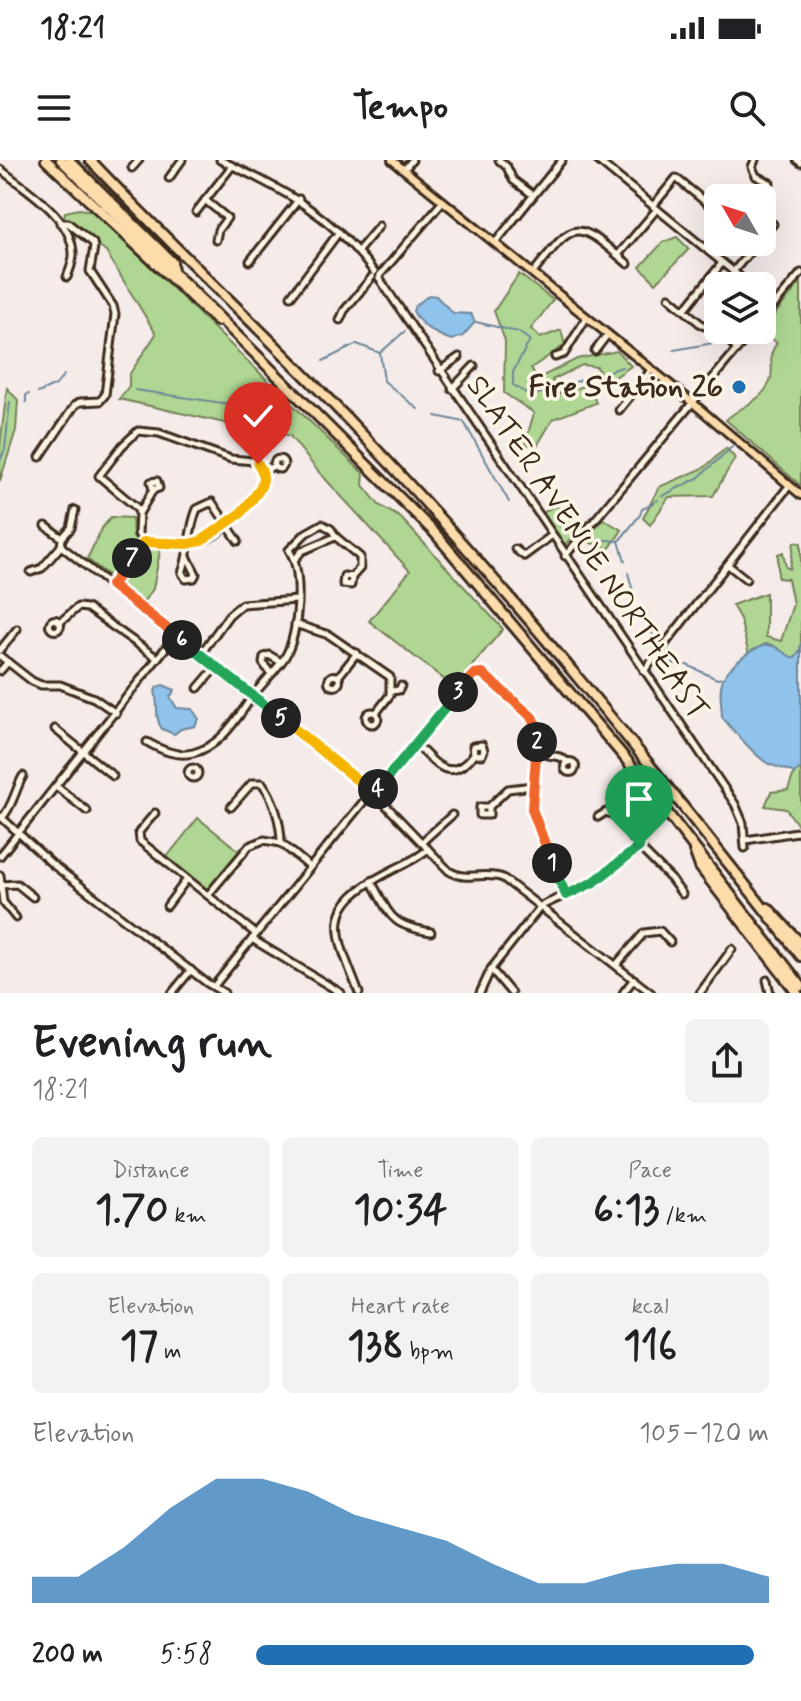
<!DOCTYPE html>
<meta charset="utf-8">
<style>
:root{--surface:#fff;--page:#f2f2f2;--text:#202124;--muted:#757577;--accent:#1f6fb2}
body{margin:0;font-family:Mynerve,sans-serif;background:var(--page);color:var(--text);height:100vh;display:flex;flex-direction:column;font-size:30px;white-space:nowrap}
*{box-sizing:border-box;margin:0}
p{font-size:26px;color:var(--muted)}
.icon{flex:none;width:44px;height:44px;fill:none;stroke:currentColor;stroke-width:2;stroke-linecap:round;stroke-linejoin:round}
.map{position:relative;height:833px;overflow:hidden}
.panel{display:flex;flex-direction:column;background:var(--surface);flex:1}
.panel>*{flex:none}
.needle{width:52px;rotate:309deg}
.controls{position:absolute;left:704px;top:24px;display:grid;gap:16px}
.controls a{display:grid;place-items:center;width:72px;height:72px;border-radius:12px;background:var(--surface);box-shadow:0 8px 32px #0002;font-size:40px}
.pin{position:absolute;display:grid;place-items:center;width:68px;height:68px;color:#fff;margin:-82px -34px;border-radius:50% 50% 50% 0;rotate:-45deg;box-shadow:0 0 8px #0007}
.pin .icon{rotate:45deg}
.km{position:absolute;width:40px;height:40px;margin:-20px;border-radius:50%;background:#222;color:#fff;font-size:22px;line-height:40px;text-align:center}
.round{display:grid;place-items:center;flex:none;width:84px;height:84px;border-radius:12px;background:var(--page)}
.headline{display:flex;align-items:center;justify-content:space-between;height:136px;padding:0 32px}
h1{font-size:44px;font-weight:700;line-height:60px}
.metrics{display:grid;grid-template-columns:repeat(3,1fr);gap:12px;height:136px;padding:8px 32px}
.metrics div{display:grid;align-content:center;border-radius:12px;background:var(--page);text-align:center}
.metrics b{font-size:40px;font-weight:700}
.metrics small{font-size:22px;font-weight:400}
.metrics p{font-size:22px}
.chart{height:224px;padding:16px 32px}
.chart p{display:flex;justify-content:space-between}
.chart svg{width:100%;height:144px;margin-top:8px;fill:var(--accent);opacity:.7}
ul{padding:0 32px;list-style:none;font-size:26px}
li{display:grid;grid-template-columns:128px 96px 1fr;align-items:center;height:60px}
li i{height:20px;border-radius:10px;background:var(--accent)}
.status{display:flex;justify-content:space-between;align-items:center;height:56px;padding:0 40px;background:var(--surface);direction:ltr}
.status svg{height:22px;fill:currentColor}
header{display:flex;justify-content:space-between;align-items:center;height:104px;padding:0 32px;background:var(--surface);font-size:36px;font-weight:700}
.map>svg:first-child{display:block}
.green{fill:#afd793;stroke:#758058;stroke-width:2}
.water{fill:#8fc3ec;stroke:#6d869a;stroke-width:2}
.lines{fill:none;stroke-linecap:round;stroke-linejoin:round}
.stream{stroke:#6d869a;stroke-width:2}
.minor-casing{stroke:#3b2a1e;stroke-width:11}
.major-casing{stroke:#3b2a1e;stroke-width:12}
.highway-casing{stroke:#3b2a1e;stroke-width:14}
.minor{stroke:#fcf5e5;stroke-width:5}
.major{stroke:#fddcac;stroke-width:6}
.highway{stroke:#fddcac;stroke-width:8}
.split-1-casing{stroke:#fff;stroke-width:16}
.split-2-casing{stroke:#fff;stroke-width:16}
.split-3-casing{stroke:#fff;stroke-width:16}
.split-4-casing{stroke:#fff;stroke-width:16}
.split-5-casing{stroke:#fff;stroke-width:16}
.split-6-casing{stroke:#fff;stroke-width:16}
.split-7-casing{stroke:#fff;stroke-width:16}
.split-8-casing{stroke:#fff;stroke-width:16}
.split-9-casing{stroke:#fff;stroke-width:16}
.split-1{stroke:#22a559;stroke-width:10}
.split-2{stroke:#f0652b;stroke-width:10}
.split-3{stroke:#f0652b;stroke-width:10}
.split-4{stroke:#22a559;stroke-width:10}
.split-5{stroke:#f5b400;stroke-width:10}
.split-6{stroke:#22a559;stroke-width:10}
.split-7{stroke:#f0652b;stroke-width:10}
.split-8{stroke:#f5b400;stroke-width:10}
.split-9{stroke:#f5b400;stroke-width:10}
.poi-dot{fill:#1f6fb2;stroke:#fcf5e5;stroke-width:3}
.labels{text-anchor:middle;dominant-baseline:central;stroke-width:7;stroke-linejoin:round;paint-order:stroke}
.poi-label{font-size:30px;font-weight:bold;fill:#3b2a1e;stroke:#fcf5e5;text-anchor:end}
.street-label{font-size:30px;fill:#3b2a1e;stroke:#fcf5e5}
</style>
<div class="status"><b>18:21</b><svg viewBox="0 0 49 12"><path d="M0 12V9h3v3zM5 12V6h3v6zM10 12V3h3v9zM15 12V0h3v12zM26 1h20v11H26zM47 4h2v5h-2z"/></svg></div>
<header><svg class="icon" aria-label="menu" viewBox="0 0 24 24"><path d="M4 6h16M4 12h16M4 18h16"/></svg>Tempo<svg class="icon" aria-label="search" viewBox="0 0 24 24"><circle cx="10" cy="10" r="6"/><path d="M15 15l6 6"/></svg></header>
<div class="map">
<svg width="801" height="833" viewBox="0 0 801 833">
<rect width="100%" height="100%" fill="#f5ecea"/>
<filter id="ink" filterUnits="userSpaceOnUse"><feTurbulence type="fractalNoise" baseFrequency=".0125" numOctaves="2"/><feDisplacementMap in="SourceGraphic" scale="16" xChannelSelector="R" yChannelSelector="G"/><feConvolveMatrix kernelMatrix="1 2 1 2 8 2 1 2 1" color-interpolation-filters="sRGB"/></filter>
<g filter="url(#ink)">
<g class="green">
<path d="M79,49L93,51L364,314L363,325L379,345L401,358L503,469L454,527L369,461L410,411L318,311L290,276L270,270L238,266L119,239L129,226V215L156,174L106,92L64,57L65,52Z"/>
<path d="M677,77L689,89L656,123L640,107L663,82Z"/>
<path d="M519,114L553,140L531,169L540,178L561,170L565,185L531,208L537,219L577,199L617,191L631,206L605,224L597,207L582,205L552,220L559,234L589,224L596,243L553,259L537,286L525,284L534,253L504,233L505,181L494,151Z"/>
<path d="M801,122V326L726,260C740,246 762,242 770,221C776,206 765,198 777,183L761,171Z"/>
<path d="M7,228L18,240L16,270L0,321V286Z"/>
<path d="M726,288L735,298L713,336L669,337L650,365L643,358L659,327L704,308Z"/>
<path d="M555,345L581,366L564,386L543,353Z"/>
<path d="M111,357L132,358L133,377L137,382L161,386L153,429L143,442L87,399L102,368Z"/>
<path d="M603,359L622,370L609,389L585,381Z"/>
<path d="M794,382L801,383V505L772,485L765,484L749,495L740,459L732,445L766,433V477L781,481L793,444L788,419L778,418V394L783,392L786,407L790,409Z"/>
<path d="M801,608V664H797L786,649L765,646L771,632L788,630L794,613Z"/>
<path d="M198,658L239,691L206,731L166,698Z"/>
</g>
<g class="water">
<path d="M429,135L436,136L453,153L471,154L475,162L463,176L452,180C436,175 421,167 413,151L415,146Z"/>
<path d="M801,482V608L794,613C785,608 778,608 769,604C759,600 730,567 722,557C722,545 718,531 723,519C728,507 759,480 773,486C781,489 786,496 795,498L800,490Z"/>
<path d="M163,525L175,530L170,537L177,548L192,549L199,559L195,566L181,569L174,574L162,569C154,558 159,545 155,531L157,527Z"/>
</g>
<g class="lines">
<g class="stream">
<path d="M476,162L518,172L530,180L513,212V225L526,233L535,235L622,207"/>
<path d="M674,190L719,182"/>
<path d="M380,193L405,171"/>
<path d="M323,201L357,184L380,193L384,221L418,249"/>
<path d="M135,230L236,245L256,235"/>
<path d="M38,233L56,225L64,215"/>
<path d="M26,242V235L29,234"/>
<path d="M436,256L464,262L509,342"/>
<path d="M0,301L5,289L10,242"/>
<path d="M662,336L698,318L733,286"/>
<path d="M559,365L578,372"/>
<path d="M592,379L619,381L625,401"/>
<path d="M619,381L640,355L642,349L658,340"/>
<path d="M628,413L635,439"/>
<path d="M646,450L655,484"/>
<path d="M665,503L687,505L717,519L723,518"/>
</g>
<defs>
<g id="minor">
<path d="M220,0C283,29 332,55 374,112"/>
<path d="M499,0L507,7L513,20L533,35"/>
<path d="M597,0L751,126"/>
<path d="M755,0L752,7L756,16L770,23"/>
<path d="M797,0L801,3"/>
<path d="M132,8L139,0"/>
<path d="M0,9C26,30 70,55 73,92C74,100 70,109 67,117"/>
<path d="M404,10L412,0"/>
<path d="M169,18L182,0"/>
<path d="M205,40L227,58L218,70L216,80"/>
<path d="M653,46L676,18L708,44L718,48"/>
<path d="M196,52L232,6"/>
<path d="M762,77L773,64"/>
<path d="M495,83L562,0"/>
<path d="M358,91L379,66"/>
<path d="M618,95L657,49"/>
<path d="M250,101L299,39"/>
<path d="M733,112L758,82"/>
<path d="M533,113C576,59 574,58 628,104"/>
<path d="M380,115L443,41"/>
<path d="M379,118L735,644L743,663L745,688"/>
<path d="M762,135L774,145"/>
<path d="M291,136L339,72"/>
<path d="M669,137L702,165L722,172L737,190"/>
<path d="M685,149L722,103"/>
<path d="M340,160L344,151L372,117"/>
<path d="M762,160L801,113"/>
<path d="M595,191L608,174"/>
<path d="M555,197L564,194L587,157"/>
<path d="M439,211L459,197"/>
<path d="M452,229L474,206"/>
<path d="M619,250L652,209"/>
<path d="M40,297L75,245L80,242L100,241L105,235L115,154L113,146L90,111L94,87L93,83L68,63H60"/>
<circle cx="279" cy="304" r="5"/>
<path d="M140,352L153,330L159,328L157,321L151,322L153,330"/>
<path d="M46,366L62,378L61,386L377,636L449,711C466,722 485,711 503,718L651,833"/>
<path d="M62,378L71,368L75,350"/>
<path d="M144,382L138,374L139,353L137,348L99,316L122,286L138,271L159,273L231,299L254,301L263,311"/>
<path d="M144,382C159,380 173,383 188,384C218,384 244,348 261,327L264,321L263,311L274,306"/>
<path d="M515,389L524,396L551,376"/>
<path d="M565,396L753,170"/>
<path d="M188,398L196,414L194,418L186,419L182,413C190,392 188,370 197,349L212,342L238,381"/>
<path d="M295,399L302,391L335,377"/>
<path d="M728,405L746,419"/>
<path d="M31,412L42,408L61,386"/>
<path d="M111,425L144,382"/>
<circle cx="55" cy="465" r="5.5"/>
<path d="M59,463L78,447L87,448L157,498"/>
<path d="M295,464L329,475L390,517V535L376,553"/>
<path d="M0,490L17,469"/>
<path d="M200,495L229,455L242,444L298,440"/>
<path d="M0,496L32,521L41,525H60L94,538L116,553"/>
<path d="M0,511L8,502"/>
<path d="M644,511L789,326"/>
<path d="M271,514L263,503L264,497L269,495L281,502"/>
<circle cx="334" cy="521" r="5.5"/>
<path d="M338,517L357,493"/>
<path d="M198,528L216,507"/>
<path d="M391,531L399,530L401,526"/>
<circle cx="372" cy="558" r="6"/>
<path d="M55,569L113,616"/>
<path d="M147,582C161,590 176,597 193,593C221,586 235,561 250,540C260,525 275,512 285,497C299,474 304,413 289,390L306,373L322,364L331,369L336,377L360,397V408L352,417L351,425L343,424L344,416L352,417"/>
<path d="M416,584C436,604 450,625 474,594L482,595L484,590L482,585L473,586L474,594"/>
<path d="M537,593L560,597L568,602"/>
<circle cx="570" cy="607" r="5.5"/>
<circle cx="193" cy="613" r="5"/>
<path d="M56,626L87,651"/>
<path d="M231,647L252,623H262C274,638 281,664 281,683"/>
<path d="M489,647H480V655H489V647L508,629L533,626"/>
<path d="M155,653L139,672L140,681L256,774"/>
<path d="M0,656L52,704L207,823L224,833"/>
<path d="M598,657L606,652L616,656L640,688L671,719L682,734"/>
<path d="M2,658C13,646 15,630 23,616"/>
<path d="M746,680L797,672"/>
<path d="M422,682L452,655"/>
<path d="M281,683L310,707"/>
<path d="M0,696L176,475"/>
<path d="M0,715L3,742L16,758"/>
<path d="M371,721C391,756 389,765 431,772"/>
<path d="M1,725L17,724L33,737"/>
<path d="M208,735L249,686L264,680L281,683"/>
<path d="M167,746L187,719"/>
<path d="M252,779L341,833"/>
<path d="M616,805L644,773L660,771L670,782"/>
<path d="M491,809L511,833"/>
<path d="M767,820L770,833"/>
<path d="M214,826L368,636L376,630L476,513L484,515L536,562L537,593L532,649L566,735"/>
<path d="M172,833L191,810"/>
<path d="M359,833C336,774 319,748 385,714C399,706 416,700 428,689"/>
<path d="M480,833L491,809L541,746L594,722L640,688"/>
<path d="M623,833L634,819"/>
<path d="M700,833L732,789"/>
</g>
<path id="major" d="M392,0L693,243L801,335"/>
<g id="highway">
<path d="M46,0L217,161"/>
<path d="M61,0L434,372L625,598L801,826"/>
<path d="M69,0L172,102L173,112"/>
<path d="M90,0C177,92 271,178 358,270C516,436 660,615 801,796"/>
<path d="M694,690L700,707L797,833"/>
<path d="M768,748L801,784"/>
</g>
</defs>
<use href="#minor" class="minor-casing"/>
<use href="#major" class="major-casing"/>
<use href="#highway" class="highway-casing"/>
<use href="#minor" class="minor"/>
<use href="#major" class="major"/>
<use href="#highway" class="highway"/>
</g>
</g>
<g class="lines" filter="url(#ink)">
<defs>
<path id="split-1" d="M552,703L566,735L594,722L639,687"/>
<path id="split-2" d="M537,582L532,649L552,703"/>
<path id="split-3" d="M458,532L474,514L482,513L532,557L538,568L537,582"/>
<path id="split-4" d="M378,629L458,532"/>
<path id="split-5" d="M281,558L373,633L378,629"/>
<path id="split-6" d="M182,480L281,558"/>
<path id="split-7" d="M132,398L111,425L182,480"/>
<path id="split-8" d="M132,398L144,382L188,384L201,381L240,354"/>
<path id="split-9" d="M240,354C251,339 273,323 258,304"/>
</defs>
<use href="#split-1" class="split-1-casing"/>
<use href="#split-2" class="split-2-casing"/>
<use href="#split-3" class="split-3-casing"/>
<use href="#split-4" class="split-4-casing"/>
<use href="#split-5" class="split-5-casing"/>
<use href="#split-6" class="split-6-casing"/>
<use href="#split-7" class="split-7-casing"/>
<use href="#split-8" class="split-8-casing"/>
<use href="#split-9" class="split-9-casing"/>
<use href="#split-1" class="split-1"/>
<use href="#split-2" class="split-2"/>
<use href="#split-3" class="split-3"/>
<use href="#split-4" class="split-4"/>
<use href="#split-5" class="split-5"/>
<use href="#split-6" class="split-6"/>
<use href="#split-7" class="split-7"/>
<use href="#split-8" class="split-8"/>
<use href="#split-9" class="split-9"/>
</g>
<circle class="poi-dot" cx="739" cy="227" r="8"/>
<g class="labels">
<g class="poi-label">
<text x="723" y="227">Fire Station 26</text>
</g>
<g class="street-label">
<text transform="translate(587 388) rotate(56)">SLATER AVENUE NORTHEAST</text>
</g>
</g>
</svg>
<div class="controls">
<a><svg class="needle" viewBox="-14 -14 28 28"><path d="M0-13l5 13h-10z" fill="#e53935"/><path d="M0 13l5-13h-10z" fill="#757577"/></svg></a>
<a><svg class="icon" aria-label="layers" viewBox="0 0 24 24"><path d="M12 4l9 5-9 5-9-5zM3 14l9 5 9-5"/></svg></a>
</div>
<div class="pin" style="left:639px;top:687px;background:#1e9e55"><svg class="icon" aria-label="arrive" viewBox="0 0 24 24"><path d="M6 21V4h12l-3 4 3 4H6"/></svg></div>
<div class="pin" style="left:258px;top:304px;background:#d93025"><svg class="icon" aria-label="check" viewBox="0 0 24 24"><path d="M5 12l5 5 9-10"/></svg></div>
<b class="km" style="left:552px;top:703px">1</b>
<b class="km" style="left:537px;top:582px">2</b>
<b class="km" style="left:458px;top:532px">3</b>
<b class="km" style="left:378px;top:629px">4</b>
<b class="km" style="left:281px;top:558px">5</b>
<b class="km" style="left:182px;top:480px">6</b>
<b class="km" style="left:132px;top:398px">7</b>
</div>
<section class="panel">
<div class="headline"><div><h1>Evening run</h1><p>18:21</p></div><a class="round"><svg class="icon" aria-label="share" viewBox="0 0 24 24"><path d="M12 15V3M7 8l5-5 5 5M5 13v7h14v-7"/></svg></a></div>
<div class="metrics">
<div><p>Distance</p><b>1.70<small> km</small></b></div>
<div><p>Time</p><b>10:34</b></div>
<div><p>Pace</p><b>6:13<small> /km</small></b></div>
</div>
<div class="metrics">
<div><p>Elevation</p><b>17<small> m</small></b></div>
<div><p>Heart rate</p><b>138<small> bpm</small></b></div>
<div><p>kcal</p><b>116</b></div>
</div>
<div class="chart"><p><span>Elevation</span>105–120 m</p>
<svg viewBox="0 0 160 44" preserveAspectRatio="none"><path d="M0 44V36L10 36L20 27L30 15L40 6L50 6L60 10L70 17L80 21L90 25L100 32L110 38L120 38L130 34L140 32L150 32L160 36V44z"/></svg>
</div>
<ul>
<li><b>200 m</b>5:58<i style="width:97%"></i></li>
</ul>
</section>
